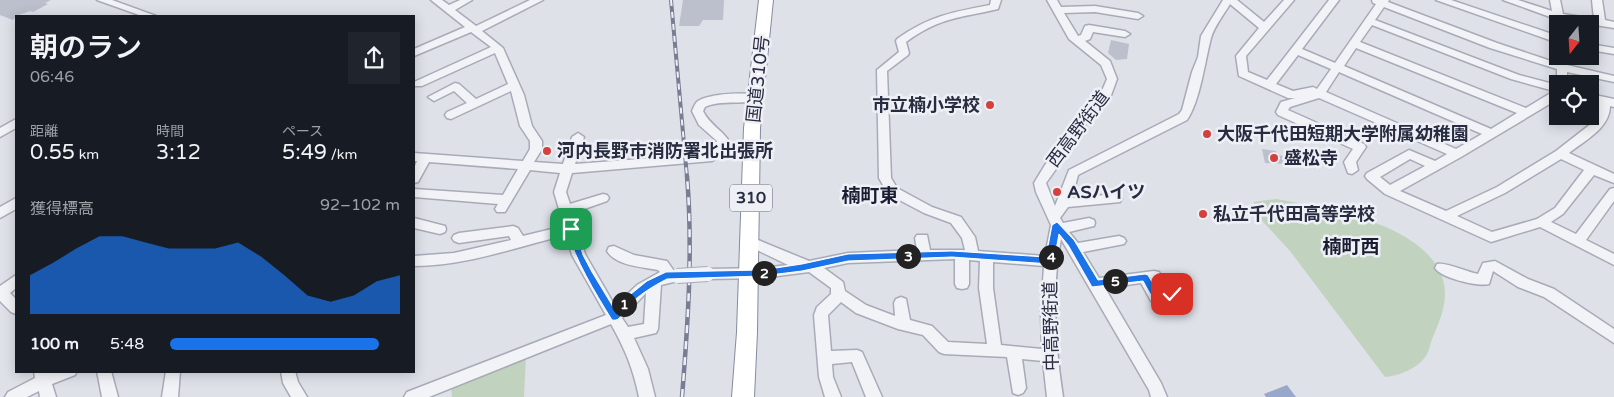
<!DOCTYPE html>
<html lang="ja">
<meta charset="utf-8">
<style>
:root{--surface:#171b24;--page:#20242c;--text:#f1f3f6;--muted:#9ea1a6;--accent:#1a73e8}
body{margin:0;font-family:"Varela Round","Noto Sans JP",sans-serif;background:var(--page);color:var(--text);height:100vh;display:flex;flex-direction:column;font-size:19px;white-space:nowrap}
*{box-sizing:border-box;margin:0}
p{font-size:16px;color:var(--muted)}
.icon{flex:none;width:28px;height:28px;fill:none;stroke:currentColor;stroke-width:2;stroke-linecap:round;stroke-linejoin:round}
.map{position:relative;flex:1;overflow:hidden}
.sheet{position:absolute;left:15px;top:15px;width:400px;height:358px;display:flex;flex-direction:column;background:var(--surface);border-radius:0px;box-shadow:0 2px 12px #0003}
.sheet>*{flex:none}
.needle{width:32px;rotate:197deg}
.tools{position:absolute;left:1549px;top:15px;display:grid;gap:10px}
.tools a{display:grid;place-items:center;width:50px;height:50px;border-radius:0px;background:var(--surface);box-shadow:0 2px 12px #0003;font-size:25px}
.pin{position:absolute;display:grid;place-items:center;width:42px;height:42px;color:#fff;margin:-21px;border-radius:10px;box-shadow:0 2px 8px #0006}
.km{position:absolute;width:25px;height:25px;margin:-12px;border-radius:50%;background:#222;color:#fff;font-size:14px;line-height:25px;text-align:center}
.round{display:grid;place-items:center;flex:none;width:52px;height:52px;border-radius:0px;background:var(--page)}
.summary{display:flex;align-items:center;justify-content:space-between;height:85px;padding:0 15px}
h1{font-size:28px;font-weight:600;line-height:38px}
.figures{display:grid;grid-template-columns:repeat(3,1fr);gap:8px;height:85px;padding:5px 15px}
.figures div{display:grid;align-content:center}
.figures b{font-size:21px;font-weight:600}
.figures small{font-size:14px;font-weight:400}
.figures p{font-size:14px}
.chart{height:140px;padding:10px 15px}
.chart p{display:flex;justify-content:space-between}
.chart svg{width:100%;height:90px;margin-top:5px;fill:var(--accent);opacity:.7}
ul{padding:0 15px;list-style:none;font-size:16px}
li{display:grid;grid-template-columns:80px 60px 1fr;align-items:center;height:38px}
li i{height:12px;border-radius:6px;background:var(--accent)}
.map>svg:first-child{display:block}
.green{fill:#c1d3bf}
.water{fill:#98a8cb}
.building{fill:#bcbfcc}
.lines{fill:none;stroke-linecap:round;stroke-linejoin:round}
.minor-casing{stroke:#a8abb7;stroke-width:3}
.highway-casing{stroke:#858ba0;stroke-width:2}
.minor{fill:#f2f3f7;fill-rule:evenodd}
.highway{fill:#fff;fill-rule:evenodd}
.rail-far1-casing{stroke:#777d93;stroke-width:4}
.rail-casing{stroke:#777d93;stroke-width:4.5}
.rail-far1{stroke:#eef0f6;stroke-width:2;stroke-dasharray:6;stroke-linecap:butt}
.rail{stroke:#eef0f6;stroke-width:2.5;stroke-dasharray:8;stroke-linecap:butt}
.minor-bridge-casing{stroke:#a8abb7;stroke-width:16;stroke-linecap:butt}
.minor-bridge{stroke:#f2f3f7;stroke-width:14}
.route{fill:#1a73e8;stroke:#fff}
.poi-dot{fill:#d4403d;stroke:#eef0f6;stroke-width:2}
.labels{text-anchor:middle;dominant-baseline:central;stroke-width:5;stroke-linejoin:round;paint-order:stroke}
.shield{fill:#eef0f6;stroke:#636777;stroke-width:1}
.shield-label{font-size:16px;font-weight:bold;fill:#272c41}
.street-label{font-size:18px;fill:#272c41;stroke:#eef0f6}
.poi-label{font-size:18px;font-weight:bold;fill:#272c41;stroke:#eef0f6;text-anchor:start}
.neighbourhood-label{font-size:19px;font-weight:bold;fill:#191d31;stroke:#eef0f6}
</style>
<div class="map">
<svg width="1614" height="397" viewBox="0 0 1614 397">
<rect width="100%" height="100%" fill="#dfe1e9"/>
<g class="green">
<path d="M677,144L679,158L653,160L654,146Z"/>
<path d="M1276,199C1326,208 1423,223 1442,277C1450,299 1440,320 1432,339C1430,345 1429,353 1425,357C1417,369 1398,376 1385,377L1290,251L1255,213L1254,202Z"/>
<path d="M526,357L524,397H452L451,387Z"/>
</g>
<path class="water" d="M1287,385L1296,397H1266L1264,394Z"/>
<g class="building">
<path d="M0,0H51L45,3L48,4L33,12L30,11L16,16L13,20L0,15Z"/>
<path d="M683,0H724L723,20H703L699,26H679Z"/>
<path d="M1111,40L1129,44L1127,59L1116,60L1108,53Z"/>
<path d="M1262,149L1276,151L1277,155L1288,157L1289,164L1265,163Z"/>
</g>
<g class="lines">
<defs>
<g id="minor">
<path d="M97,0H112L156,16H142Z"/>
<path d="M431,0H442L449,5L460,0H472L455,10L476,26L530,0H543L482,31L503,48L524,95L532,126L542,141V149L534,162L563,164L572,137L578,133L584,137L575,164L706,154L714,150L717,141L699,125L692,111C694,107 695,103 698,101C708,94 752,90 760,98C752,106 719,99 705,107L703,111C709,124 721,129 729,141L723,155L712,161L572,173L566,192L570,204L603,194L607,195L609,198L607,201L573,213L585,254L615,306L637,285L660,272L658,270C643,267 616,266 607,251L609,247L614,246L634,255L667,261L674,271L682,272L684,276L682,280L661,285L658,329L656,333L634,338L648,369L655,397H639C633,368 625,349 611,324L429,397H404L407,392L606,315L572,255L566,235C516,247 466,266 414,266V256L454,253L511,240L509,236L459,243L454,241L452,238L454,235L459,233L513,226L518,228L523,236L564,226L554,192L560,173L530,170L505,212H497L495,209L498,204L414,197V189L503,195L518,169L429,162L418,182L414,183V168L417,161H414V153L523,161L530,149V141L520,126L511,91L451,119L447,118L445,115L447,112L467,103L454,91L434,101L428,97L455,83L459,84L476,99L508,84L495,53L422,86H414V82L491,47L471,32L414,56V49L465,27ZM646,293L644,324L628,327L622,318Z"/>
<path d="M991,0H1001L998,9C960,18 940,17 906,42L909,53L908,55L887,71L891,178L897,188L932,207L961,217L975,237L978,251L1045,256L1051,225L1036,192L1034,183L1045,165L1070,132L1080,113L1101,93L1107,79L1101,65L1069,39L1047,0H1057L1061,7L1095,6L1138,13L1143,16L1138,19L1095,12L1064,13L1078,36L1081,35L1085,26L1089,25L1125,31L1130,34L1125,37L1093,32L1090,39L1085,41L1110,61L1117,79L1110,98L1089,118L1079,137L1046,183L1055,206L1069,170L1179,114L1182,110L1192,72L1198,57L1201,36L1223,0H1237L1264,22L1284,0H1294L1246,56L1248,72L1267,80L1329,0H1339L1302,49L1335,63L1376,4L1373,3L1372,0H1389L1388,2L1497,43L1557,63L1558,55L1567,56V65L1614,76V82L1567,72V84H1558V99L1461,157L1400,191L1446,211L1497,187L1556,151L1592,123L1598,114V103L1590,102V94L1614,99V107L1610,106C1610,128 1584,141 1569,153L1614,174V183L1594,175L1563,214L1551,222L1576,234L1610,189L1614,188V201L1586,240L1614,254V265L1540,227L1491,242L1385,194L1367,179L1365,176L1367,173L1409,150L1435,161L1447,154L1319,98L1290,107L1288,110L1364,144L1366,147L1356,162L1358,170L1352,174L1348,173L1344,162L1353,149L1278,115L1276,112L1281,102L1295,98H1288L1239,76L1236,56L1259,28L1230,4C1224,14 1214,27 1211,38C1205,61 1200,101 1187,120L1078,175L1072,198L1116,194L1120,196L1122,199L1120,202L1068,207L1060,218L1063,223L1089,218L1094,220L1095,223L1094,226L1069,232L1078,243L1119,236L1124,238L1126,241L1124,244L1083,252L1099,278L1154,271L1159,272L1161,276L1159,280L1154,281L1160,291L1172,289L1177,290L1179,294L1177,298L1156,303L1151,301L1141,283L1105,288L1161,383L1167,397H1151L1149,390L1061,239C1051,291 1055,345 1063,397H1047L1043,361L1022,359L1026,388L1023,393L1018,395L1013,393L1007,357L944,354L939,352L923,335L898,329L856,313L841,302L828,315L831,351L857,350L862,352L882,397H866L852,362L832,364L833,377L841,397H825L819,377L814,315L817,307L831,294V288L809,272L762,278L708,279L703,278L701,274L703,270L708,269L762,268L788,265L757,250H745L743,246L745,242L758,240L809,261L848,253L917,250L915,238L917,235H927L930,250H965L962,238L951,223L924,213L888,194L879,178L877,70L899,52L896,41L897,39C929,16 953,12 990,5ZM1384,7L1490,48L1557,69V85L1519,75L1375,20ZM1372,25L1511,79L1554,91L1526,108L1360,42ZM1356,48L1517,113L1491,129L1344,66ZM1298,55L1331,69L1317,89L1313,87L1293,91L1276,84ZM1339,72L1482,134L1456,149L1326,92ZM1410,159L1425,166L1390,185L1380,177ZM1561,159L1584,170L1555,208L1537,219L1492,232L1457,216L1505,193ZM955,259V284L957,288L962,289L967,288L969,284V260L980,261L979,288L987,344L948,342L932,326L910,320L906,299L901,297L896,299L894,303L895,316L866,305L845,291L843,282L824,268L848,263ZM993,262L1044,266L1041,311L1042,349L1001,345L993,288Z"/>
<path d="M1436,0H1451L1558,36V43Z"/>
<path d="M1503,0H1518L1552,11L1550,0H1560L1563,14L1594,19L1592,0H1602L1605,20L1614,22V28L1564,20L1563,23H1555L1553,18Z"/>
<path d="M1590,44L1614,48V54L1590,50Z"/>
<path d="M16,119V128L0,137V128Z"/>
<path d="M16,198V209L0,218V207Z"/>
<path d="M414,218L445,226L446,229L445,232L440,234L414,228Z"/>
<path d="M1495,261L1528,279L1554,289L1614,329V343L1544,297L1518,287L1493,271L1489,284C1478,287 1441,278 1435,268L1437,264C1445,262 1468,272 1478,274L1483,263Z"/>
<path d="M16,275V288L10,293L16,299V314L11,312L0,301V286Z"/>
<path d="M34,371H77L75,375L52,384L56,397H40L39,391L27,397H5L8,392L35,378Z"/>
<path d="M97,371H111L118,397H102Z"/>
<path d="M166,371H180L178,397H162Z"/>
<path d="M281,371H295L298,382L307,397H291L283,383Z"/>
</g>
<path id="highway" d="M759,0H773L760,128L757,332L754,397H732L737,332L744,128Z"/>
</defs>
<use href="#minor" class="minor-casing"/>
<use href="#highway" class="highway-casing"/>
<use href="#minor" class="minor"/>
<use href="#highway" class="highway"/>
<defs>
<path id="rail-far1" d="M671,0L687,177"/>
<path id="rail" d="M682,397C688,323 693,250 687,176"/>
</defs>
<use href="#rail-far1" class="rail-far1-casing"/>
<use href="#rail" class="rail-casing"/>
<use href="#rail-far1" class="rail-far1"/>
<use href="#rail" class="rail"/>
<defs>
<path id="minor-bridge" d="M677,276L708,274"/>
</defs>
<use href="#minor-bridge" class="minor-bridge-casing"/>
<use href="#minor-bridge" class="minor-bridge"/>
</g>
<path class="route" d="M1057,222L1074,240L1098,280L1145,274L1148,275L1158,293L1176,292V297L1153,299L1143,281L1092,287L1068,245L1059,234L1054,261L1050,264L952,257L848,261L802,271L762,276L667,279C653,286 639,295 628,306C622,312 621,322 612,320C593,289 577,263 566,229L571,226L574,227L583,255L592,272L615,310L621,302L647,281L666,272L762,270L802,264L848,254L952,251L1046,257L1052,225Z"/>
<g class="poi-dot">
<circle cx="990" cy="105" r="5"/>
<circle cx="1207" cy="134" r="5"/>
<circle cx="547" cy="151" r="5"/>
<circle cx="1274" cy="158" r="5"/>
<circle cx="1057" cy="192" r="5"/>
<circle cx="1203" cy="214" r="5"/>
</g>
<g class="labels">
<rect class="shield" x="730" y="184.5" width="42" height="27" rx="4"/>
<g class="shield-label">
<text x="751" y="198">310</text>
</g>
<g class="street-label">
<text transform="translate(758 79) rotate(-84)">国道310号</text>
<text transform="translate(1078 129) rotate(-53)">西高野街道</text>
<text transform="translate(1051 326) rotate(-91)">中高野街道</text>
</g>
<g class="poi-label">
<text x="980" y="105" text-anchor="end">市立楠小学校</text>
<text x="1217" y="134">大阪千代田短期大学附属幼稚園</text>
<text x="557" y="151">河内長野市消防署北出張所</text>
<text x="1284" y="158">盛松寺</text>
<text x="1067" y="192">ASハイツ</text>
<text x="1213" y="214">私立千代田高等学校</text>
</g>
<g class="neighbourhood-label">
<text x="870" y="196">楠町東</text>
<text x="1351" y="247">楠町西</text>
</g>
</g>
</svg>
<div class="tools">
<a><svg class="needle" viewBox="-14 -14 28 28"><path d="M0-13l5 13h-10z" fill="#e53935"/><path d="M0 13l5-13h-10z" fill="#9ea1a6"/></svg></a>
<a><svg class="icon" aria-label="locate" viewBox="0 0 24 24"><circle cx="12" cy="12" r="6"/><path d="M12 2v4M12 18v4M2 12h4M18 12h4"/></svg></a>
</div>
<div class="pin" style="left:571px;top:229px;background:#1e9e55"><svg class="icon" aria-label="arrive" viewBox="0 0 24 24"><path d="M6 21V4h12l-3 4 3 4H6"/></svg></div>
<div class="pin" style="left:1172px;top:294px;background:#d93025"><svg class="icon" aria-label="check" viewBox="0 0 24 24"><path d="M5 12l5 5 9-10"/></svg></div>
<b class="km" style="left:624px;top:304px">1</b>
<b class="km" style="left:764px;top:273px">2</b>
<b class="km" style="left:908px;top:256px">3</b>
<b class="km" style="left:1051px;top:257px">4</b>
<b class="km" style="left:1115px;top:281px">5</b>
<section class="sheet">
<div class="summary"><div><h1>朝のラン</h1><p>06:46</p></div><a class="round"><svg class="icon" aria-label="share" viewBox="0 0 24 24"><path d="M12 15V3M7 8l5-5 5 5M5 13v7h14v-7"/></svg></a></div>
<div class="figures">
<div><p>距離</p><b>0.55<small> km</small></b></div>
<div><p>時間</p><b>3:12</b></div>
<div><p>ペース</p><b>5:49<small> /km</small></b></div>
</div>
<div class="chart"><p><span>獲得標高</span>92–102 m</p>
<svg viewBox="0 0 160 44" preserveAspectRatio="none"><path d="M0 44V25L10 19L20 12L30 6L40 6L50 9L60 12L70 12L80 12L90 9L100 16L110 25L120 35L130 38L140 35L150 28L160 25V44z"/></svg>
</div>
<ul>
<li><b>100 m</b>5:48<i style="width:91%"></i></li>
</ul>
</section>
</div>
